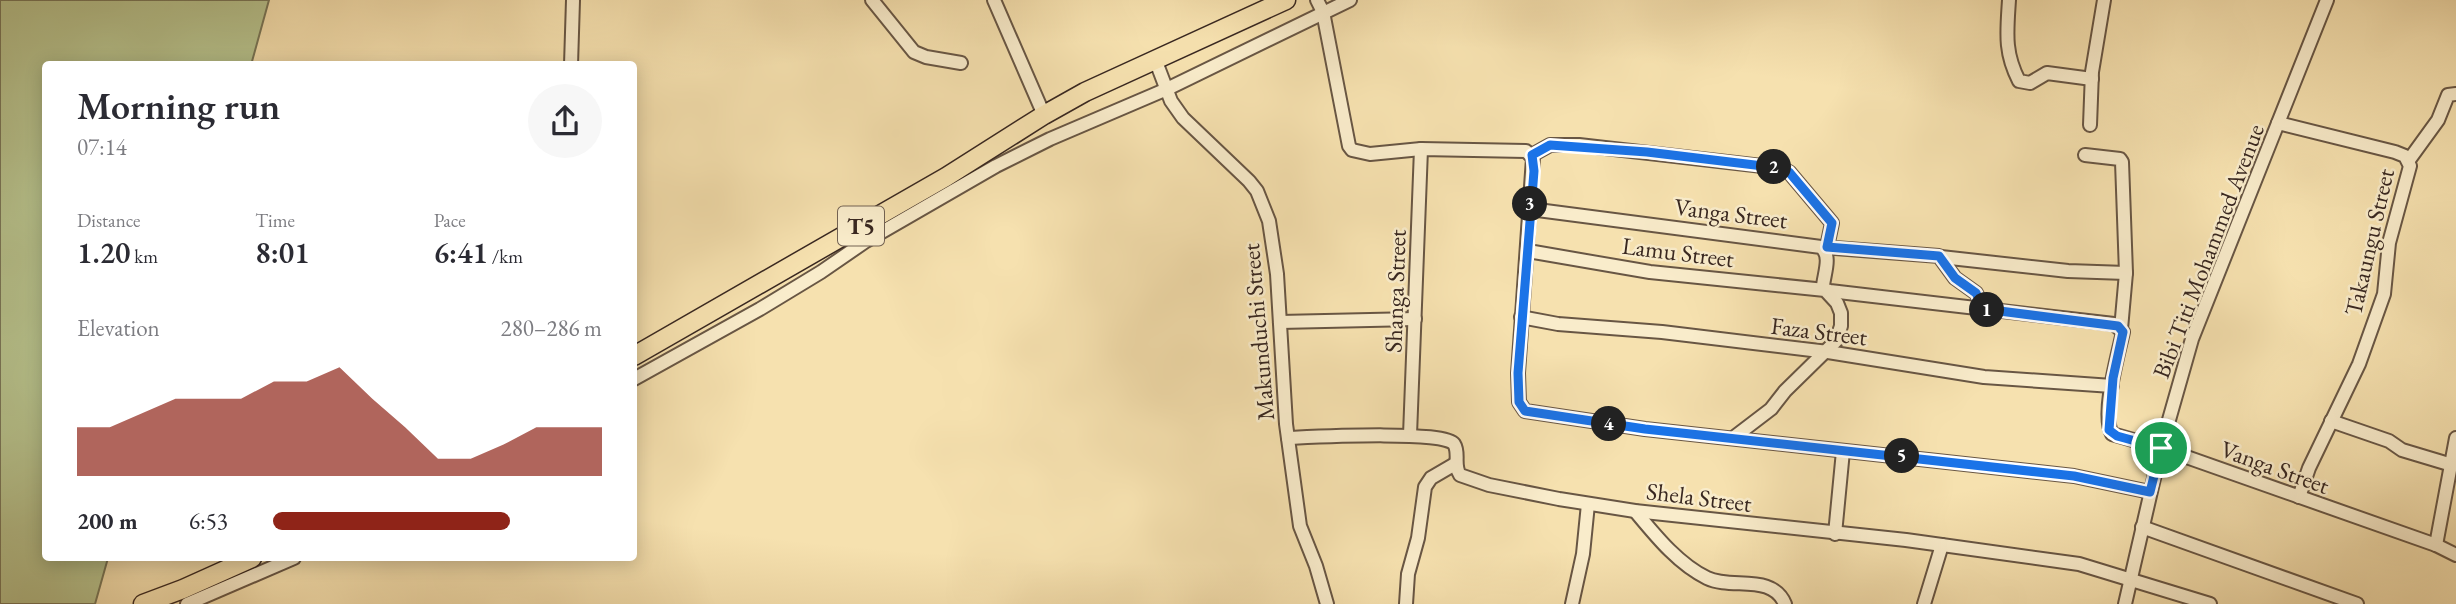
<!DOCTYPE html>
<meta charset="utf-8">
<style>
:root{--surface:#fff;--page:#f7f7f7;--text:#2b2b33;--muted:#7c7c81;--accent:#8f2418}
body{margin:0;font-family:"EB Garamond",serif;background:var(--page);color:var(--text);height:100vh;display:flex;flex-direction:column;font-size:26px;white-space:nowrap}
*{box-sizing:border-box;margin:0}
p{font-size:23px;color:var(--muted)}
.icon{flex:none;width:38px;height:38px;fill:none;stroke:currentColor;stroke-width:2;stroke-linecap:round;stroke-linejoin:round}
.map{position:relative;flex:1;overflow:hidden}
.sheet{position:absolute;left:42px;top:61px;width:595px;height:500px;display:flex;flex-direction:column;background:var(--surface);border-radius:7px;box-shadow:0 4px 18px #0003}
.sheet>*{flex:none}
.pin{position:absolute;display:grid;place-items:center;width:60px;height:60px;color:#fff;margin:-30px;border:4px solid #fff;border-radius:50%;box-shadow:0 2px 7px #0007}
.km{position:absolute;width:35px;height:35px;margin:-18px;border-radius:50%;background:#222;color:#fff;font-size:19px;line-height:35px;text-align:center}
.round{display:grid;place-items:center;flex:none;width:74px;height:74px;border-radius:37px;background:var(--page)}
.head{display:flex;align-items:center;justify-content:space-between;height:119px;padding:0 35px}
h1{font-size:38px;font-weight:600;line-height:52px}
.stats{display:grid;grid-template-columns:repeat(3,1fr);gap:10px;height:119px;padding:7px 35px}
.stats div{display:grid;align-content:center}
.stats b{font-size:30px;font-weight:600}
.stats small{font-size:19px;font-weight:400}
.stats p{font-size:19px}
.chart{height:196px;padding:14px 35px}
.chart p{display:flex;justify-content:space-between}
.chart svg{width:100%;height:126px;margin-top:7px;fill:var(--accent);opacity:.7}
ul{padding:0 35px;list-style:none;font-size:23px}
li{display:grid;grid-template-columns:112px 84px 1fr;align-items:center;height:52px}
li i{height:18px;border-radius:9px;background:var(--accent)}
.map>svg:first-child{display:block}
.green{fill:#b7c48f;stroke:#787658;stroke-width:2}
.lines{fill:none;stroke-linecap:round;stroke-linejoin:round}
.minor-casing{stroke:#685644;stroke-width:16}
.highway-casing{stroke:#382720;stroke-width:21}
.minor{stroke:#f9eccb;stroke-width:12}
.highway{stroke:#f6e1af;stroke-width:18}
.route-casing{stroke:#fff;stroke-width:14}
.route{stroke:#1a73e8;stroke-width:9}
.labels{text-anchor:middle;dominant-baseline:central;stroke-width:5;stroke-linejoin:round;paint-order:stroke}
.shield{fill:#f9eccb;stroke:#726253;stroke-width:2}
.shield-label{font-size:23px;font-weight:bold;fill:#382720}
.street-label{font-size:24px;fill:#382720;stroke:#f9eccb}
</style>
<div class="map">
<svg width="2456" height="604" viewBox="0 0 2456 604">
<rect width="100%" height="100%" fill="#f6e1af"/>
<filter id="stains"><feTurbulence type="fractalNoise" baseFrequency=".00286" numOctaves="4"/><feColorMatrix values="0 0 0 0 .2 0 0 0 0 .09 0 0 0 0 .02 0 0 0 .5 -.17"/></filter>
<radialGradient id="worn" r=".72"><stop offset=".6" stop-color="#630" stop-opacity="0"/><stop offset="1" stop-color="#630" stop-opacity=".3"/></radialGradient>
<path class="green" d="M0,0H269L251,65H46V558H108L95,604H0Z"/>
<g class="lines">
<defs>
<g id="minor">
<path d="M872,0L914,52L926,57L961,63"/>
<path d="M994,0L1044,115"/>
<path d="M1317,0L1323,12L1349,146L1352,150L1370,154L1421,149L1526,151L1533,158L1518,373L1519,402L1525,411L1645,429L2074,476L2150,492"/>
<path d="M2009,0C2007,32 2004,52 2019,81L2030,83L2047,73L2092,79"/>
<path d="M1155,59L1171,101L1183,118L1249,181L1257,191L1269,221L1277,274L1286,424L1300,526L1316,566L1327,604"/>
<path d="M571,65L573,0"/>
<path d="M2278,123L2395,152L2405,156L2410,166L2389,243L2384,294L2359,364L2309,468L2299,497"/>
<path d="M2090,125L2092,72L2104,0"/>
<path d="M1532,155L1550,145H1579L1780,168L1789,172L1832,223L1827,247"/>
<path d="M2085,155L2120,159L2122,162L2126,273L2121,329"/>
<path d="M2409,160L2438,120L2448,95L2456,94"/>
<path d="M1530,209L1821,247C1832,256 1824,274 1823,286L1825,290L1830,291L2114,324L2123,332C2118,355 2101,415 2112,434L2161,448L2436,545L2456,555"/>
<path d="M1822,247L1939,256L1955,278L1976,293L1984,309"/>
<path d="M1528,251L1650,272L1825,290L1837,303L1841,313V326L1836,341L1785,391L1771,409L1733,438"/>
<path d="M1941,257L2068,271L2126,273"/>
<path d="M1521,317L1558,324L1662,332L1828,352L1984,377L2112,386"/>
<path d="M1280,322L1415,319"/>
<path d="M634,379L760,309L821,272L866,241L996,166L1050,139L1167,89L1350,0"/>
<path d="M2331,421L2389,441L2402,450L2452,465"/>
<path d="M1410,435L1421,149"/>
<path d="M1288,438C1312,437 1444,430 1454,444C1460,453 1453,465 1460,475L1489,485L1559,499L1635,511L1906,540L2079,564L2210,604"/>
<path d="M1635,511C1655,535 1678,564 1707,578C1732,590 1772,573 1785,604"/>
<path d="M2142,527L2357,604"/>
<path d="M1835,534L1843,451"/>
<path d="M2436,545L2456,438"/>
<path d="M187,604L294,558"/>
<path d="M1406,604L1408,574L1418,538L1425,487L1431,478L1455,464"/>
<path d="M1572,604L1583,554L1588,504"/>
<path d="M1924,604L1942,545"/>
<path d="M2125,604L2161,448L2192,339L2327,0"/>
</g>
<g id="highway">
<path d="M634,356L946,177L1044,115L1085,92L1286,0"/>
<path d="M143,604L183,589L252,558"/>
</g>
</defs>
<use href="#minor" class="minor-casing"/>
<use href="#highway" class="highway-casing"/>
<use href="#minor" class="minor"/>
<use href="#highway" class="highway"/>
</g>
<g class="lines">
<defs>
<path id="route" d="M1550,145L1647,152L1780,168L1789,172L1832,223L1827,247L1939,256L1955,278L1976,293L1984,309L2118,326L2123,332L2113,378L2109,430L2117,436L2161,448L2150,492L2074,476L1645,429L1525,411L1519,402L1518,373L1534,171L1532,155Z"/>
</defs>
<use href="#route" class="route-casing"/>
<use href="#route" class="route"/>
</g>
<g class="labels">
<rect class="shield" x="838" y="206.5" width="46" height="39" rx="5"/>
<g class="shield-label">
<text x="861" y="226">T5</text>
</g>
<g class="street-label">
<text transform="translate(1731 213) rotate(7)">Vanga Street</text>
<text transform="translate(2369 242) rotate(-77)">Takaungu Street</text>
<text transform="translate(2208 251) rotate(-69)">Bibi Titi Mohammed Avenue</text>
<text transform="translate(1678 252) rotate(7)">Lamu Street</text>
<text transform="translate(1395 291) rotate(-88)">Shanga Street</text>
<text transform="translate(1819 331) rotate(7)">Faza Street</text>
<text transform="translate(1258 332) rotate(-95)">Makunduchi Street</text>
<text transform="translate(2275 467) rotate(20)">Vanga Street</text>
<text transform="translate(1699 497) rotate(7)">Shela Street</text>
</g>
</g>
<rect width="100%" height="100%" filter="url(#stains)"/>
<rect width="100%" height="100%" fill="url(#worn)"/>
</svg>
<div class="pin" style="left:2161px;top:448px;background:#1e9e55"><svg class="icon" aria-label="arrive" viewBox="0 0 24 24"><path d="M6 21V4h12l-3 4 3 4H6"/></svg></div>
<b class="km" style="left:1987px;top:310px">1</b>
<b class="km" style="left:1774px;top:167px">2</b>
<b class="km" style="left:1530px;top:204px">3</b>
<b class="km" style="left:1609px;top:424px">4</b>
<b class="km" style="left:1902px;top:456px">5</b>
<section class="sheet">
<div class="head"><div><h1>Morning run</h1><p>07:14</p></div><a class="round"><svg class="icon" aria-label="share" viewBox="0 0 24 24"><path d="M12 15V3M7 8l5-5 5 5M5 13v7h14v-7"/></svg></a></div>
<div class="stats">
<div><p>Distance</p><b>1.20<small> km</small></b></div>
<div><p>Time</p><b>8:01</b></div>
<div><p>Pace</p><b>6:41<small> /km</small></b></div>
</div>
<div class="chart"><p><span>Elevation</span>280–286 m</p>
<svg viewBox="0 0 160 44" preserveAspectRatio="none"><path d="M0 44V27L10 27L20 22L30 17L40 17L50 17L60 11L70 11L80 6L90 17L100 27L110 38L120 38L130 33L140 27L150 27L160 27V44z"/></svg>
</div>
<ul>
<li><b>200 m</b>6:53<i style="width:72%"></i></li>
</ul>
</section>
</div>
